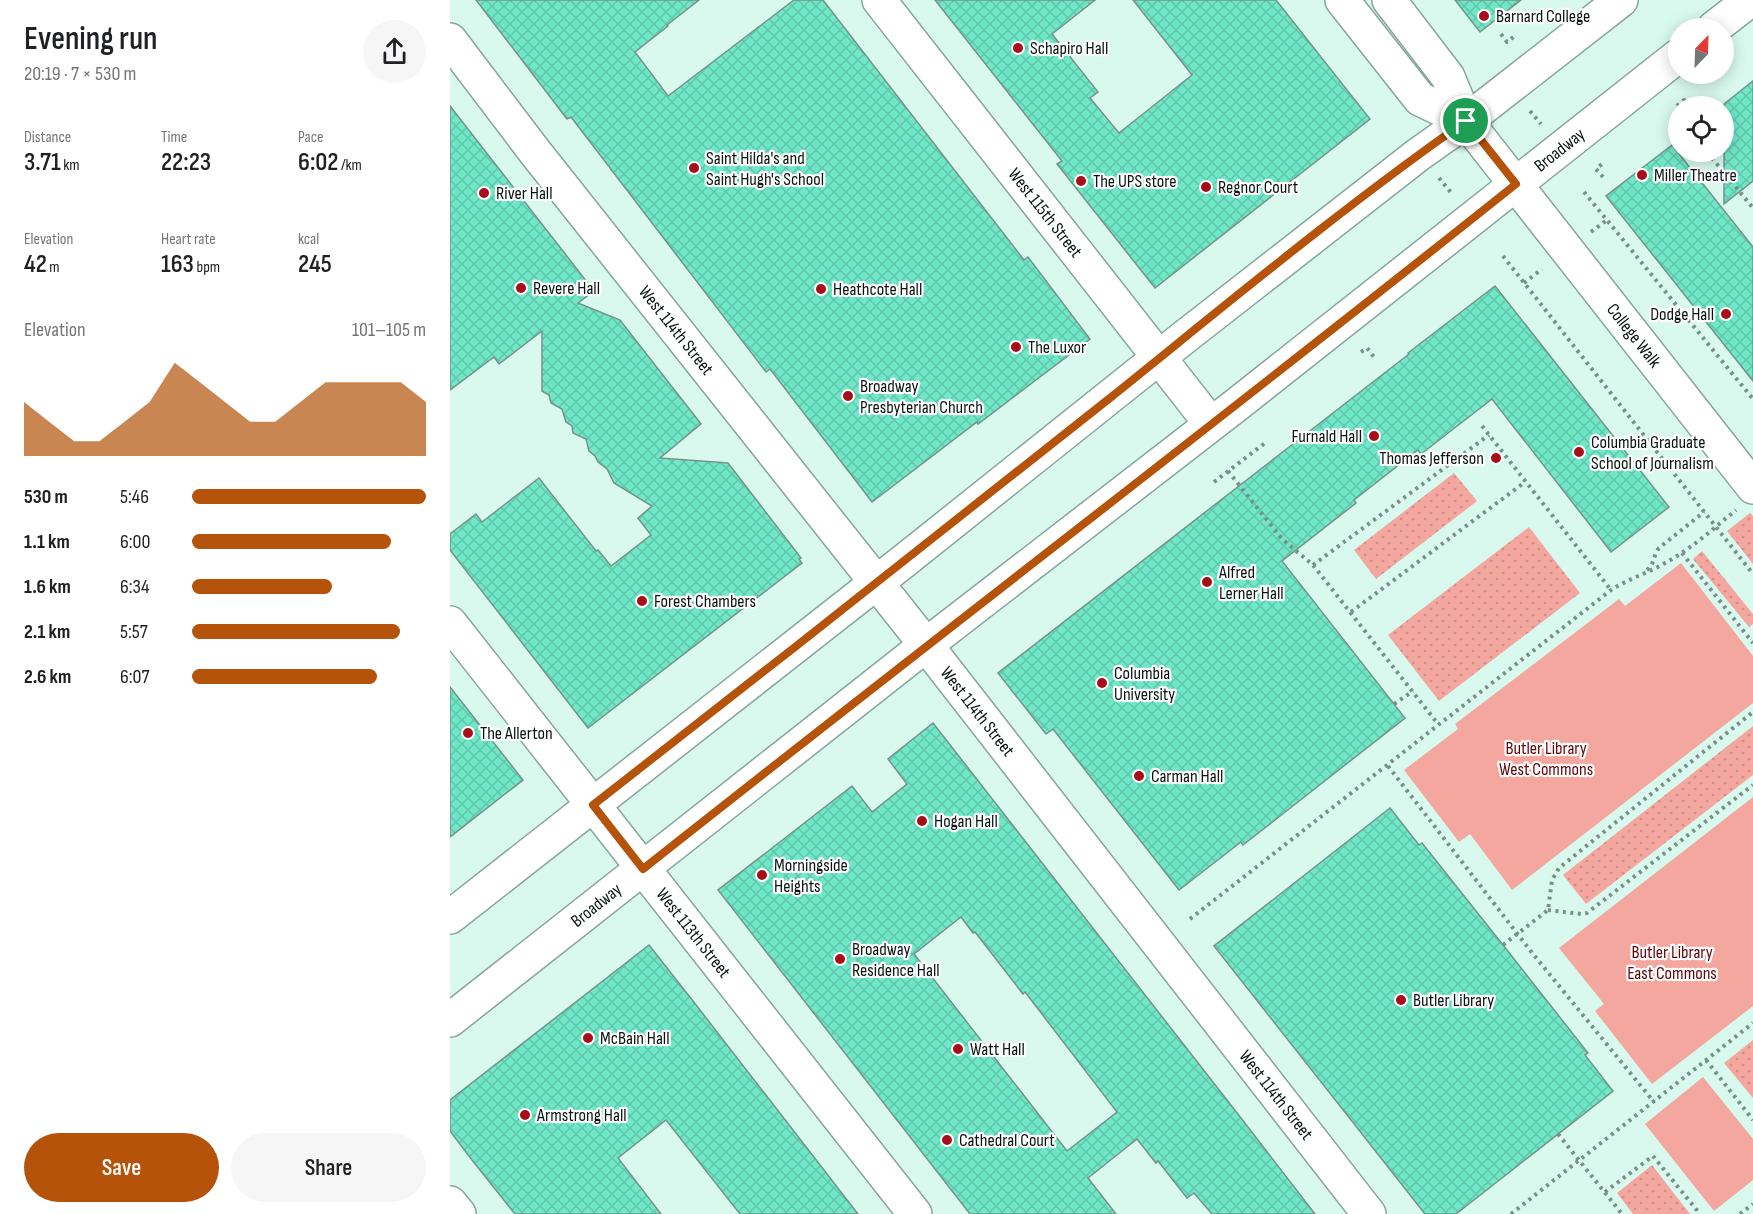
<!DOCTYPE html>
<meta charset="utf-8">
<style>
:root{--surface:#fff;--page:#f6f6f6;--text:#202124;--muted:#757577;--accent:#b45309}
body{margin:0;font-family:"Sofia Sans Condensed",sans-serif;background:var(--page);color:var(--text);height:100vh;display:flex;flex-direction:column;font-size:22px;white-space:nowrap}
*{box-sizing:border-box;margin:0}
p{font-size:20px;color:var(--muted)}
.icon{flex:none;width:33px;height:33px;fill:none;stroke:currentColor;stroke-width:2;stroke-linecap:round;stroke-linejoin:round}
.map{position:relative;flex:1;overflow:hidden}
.panel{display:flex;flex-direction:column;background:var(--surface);width:450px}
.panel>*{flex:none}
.needle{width:39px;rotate:23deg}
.controls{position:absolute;left:1218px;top:18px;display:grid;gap:12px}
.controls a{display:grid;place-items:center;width:66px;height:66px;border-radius:50%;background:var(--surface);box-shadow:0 3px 15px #0003;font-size:30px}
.pin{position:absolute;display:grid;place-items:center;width:51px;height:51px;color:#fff;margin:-26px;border:3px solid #fff;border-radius:50%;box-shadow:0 2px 6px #0007}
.round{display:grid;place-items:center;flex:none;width:63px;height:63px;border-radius:32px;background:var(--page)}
.headline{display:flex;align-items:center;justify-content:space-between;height:102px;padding:0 24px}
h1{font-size:33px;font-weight:600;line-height:45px}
.metrics{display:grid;grid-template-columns:repeat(3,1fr);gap:9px;height:102px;padding:6px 24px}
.metrics div{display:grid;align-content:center}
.metrics b{font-size:26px;font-weight:600}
.metrics small{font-size:16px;font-weight:400}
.metrics p{font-size:16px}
.chart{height:168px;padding:12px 24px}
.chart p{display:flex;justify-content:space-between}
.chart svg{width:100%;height:108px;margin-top:6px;fill:var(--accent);opacity:.7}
.primary-button{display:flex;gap:12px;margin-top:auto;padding:12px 24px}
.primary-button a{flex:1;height:69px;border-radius:36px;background:var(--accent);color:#fff;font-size:24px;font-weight:600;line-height:69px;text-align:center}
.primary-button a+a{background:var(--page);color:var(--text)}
ul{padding:0 24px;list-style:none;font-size:20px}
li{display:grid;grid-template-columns:96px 72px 1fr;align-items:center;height:45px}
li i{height:15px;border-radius:8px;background:var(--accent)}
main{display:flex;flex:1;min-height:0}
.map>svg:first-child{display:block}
.grass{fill:url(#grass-dots)}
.park{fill:#f3a79f}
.building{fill:url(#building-cross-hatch);stroke:#75938a;stroke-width:1.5;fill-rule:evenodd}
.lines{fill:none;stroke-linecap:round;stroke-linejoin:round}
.minor-casing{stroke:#87a59c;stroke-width:36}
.major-casing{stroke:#87a59c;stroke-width:36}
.path{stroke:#799088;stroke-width:4;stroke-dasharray:3 4.5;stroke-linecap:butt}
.minor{stroke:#fff;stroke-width:33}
.major{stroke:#fff;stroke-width:33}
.route-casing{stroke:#fff;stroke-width:12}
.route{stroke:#b45309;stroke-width:8}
.poi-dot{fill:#a60f19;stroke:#fefefe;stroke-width:2}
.labels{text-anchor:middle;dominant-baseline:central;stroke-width:4.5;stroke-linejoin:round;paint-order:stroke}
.poi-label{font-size:18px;fill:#081410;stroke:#fefefe;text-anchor:start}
.street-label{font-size:18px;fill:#081410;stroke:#fefefe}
.park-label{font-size:18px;fill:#5f070b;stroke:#fefefe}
</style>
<main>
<section class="panel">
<div class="headline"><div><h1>Evening run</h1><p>20:19 · 7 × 530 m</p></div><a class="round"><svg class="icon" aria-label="share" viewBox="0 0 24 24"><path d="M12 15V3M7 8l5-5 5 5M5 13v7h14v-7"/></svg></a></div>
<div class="metrics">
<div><p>Distance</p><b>3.71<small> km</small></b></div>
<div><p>Time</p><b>22:23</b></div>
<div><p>Pace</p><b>6:02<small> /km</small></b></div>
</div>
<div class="metrics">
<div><p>Elevation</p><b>42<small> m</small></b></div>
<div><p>Heart rate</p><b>163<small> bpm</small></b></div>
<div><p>kcal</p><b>245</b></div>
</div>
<div class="chart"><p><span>Elevation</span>101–105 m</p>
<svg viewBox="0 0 160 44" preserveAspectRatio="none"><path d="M0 44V22L10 30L20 38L30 38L40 30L50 22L60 6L70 14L80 22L90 30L100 30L110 22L120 14L130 14L140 14L150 14L160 22V44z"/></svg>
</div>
<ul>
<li><b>530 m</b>5:46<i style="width:100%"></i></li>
<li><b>1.1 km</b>6:00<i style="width:85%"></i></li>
<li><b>1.6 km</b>6:34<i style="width:60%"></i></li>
<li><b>2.1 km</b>5:57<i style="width:89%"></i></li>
<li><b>2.6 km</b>6:07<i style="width:79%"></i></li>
</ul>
<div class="primary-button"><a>Save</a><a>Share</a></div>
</section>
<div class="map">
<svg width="1303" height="1214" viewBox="0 0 1303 1214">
<defs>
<pattern id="grass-dots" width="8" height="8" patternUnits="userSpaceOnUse" patternTransform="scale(1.5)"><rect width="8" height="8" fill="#f3a79f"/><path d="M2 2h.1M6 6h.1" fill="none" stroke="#cf8f88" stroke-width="1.8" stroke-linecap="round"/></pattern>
<pattern id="building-cross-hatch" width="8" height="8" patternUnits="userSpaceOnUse" patternTransform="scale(1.5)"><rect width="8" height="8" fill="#70e8c8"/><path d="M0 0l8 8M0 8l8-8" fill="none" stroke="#60c6ab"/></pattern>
</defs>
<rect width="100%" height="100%" fill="#d9f9ee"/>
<g class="grass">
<path d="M1004,473L1027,501L926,579L904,550Z"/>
<path d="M1300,513L1303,516V564L1277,531Z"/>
<path d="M1079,527L1130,593L989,701L938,635Z"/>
<path d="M1252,551L1303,614V624L1299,627L1243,559Z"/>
<path d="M1303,726V775L1136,904L1113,875Z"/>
<path d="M1303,1040V1098L1274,1063Z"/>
<path d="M1202,1165L1240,1214H1183L1167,1193Z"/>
</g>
<g class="park">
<path d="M1231,563L1303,656V703L1062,890L1020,834L1009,842L954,770L1008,729L1005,724L1169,599L1175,606Z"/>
<path d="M1303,797V1006L1202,1084L1145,1011L1154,1004L1109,948Z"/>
<path d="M1253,1077L1303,1139V1180L1264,1211L1195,1124Z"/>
</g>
<g class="building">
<path d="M26,0H249L217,25L218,26L185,52L218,96L344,0H373L574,260L578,257L640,339L528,424L527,422L422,502L320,369L316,372L121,117L117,119Z"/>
<path d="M485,0H645L602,34L648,92L640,98L669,133L742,75L683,0H826L920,119L705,288L607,164L612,161Z"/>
<path d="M1005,0H1071L1030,32Z"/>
<path d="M1303,81V181L1274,204V104Z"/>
<path d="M0,106L144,291L128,303L170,320L251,424L210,458L278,463L351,558L349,559L352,563L138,728L0,550V534L26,514L32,522L89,478L146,551L148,550L161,566L201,535L188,518L202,506L164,483L157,469L148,462L145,456L139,451L136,439L123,433L122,426L116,422L112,409L101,403L99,395L92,391V331L49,364L44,357L0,390Z"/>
<path d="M1222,145L1303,247V381L1156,196Z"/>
<path d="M1045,286L1219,507L1161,552L1042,399L971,454L968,450L904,500L906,503L832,561L955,718L793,845L791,842L729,890L603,729L596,734L548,673L959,354L958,353Z"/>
<path d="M0,687L73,780L0,837Z"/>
<path d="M483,723L791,1118L865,1214H762L744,1193L737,1198L708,1161L706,1163L687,1139L638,1178L666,1214H520L268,890L402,786L422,812L457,784L438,759ZM511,917L523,933L525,932L573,994L575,992L667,1112L617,1151L464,954Z"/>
<path d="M940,808L969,845L972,843L1053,945L1138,1053L1135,1055L1163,1091L1006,1214H975L764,946Z"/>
<path d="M199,945L243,1001L408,1214H290L216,1120L168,1158L211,1214H65L22,1160L0,1131V1100Z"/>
</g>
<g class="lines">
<defs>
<g id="minor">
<path id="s1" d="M429,0L761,424"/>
<path d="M892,0L970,99L1016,121"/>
<path id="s2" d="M939,0L998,77L1016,121L1303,487"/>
<path id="s3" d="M0,40L85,152L476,645L919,1214"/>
<path id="s4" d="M0,623L465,1214"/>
<path d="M0,1203L9,1214"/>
</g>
<g id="major">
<path d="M1264,28L1300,0"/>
<path d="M0,917L454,561L732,339L969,154L1016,121L1171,0"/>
<path id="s5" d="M0,1020L476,645L785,406L1228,56"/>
</g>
</defs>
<use href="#minor" class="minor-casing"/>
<use href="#major" class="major-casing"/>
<g class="path">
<path d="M1051,34L1057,42L1066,35"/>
<path d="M1227,106L1234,100L1240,106"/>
<path d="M1080,111L1091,124"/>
<path d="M1257,152L1303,208"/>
<path d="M1153,177L1146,169L1153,163"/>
<path d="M989,178L1003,195"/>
<path d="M1134,192L1303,399"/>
<path d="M1141,232L1157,220"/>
<path d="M1053,256L1303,574"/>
<path d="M1074,283L1092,269"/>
<path d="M911,352L917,348L924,357"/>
<path d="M1032,426L1161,590"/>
<path d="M778,471L832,539L863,565L988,724"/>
<path d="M764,482L815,443"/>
<path d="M1232,553L1303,643"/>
<path d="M863,565L1039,435"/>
<path d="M1197,570C1205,564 1203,555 1209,548L1254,512"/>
<path d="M901,612L1075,482"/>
<path d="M944,704L963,691"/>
<path d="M938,766L1083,954L1204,1102"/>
<path d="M1098,910L1131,914L1137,913L1303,785"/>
<path d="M740,919L1161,590C1178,579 1198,573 1215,563C1241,549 1263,529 1286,510"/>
<path d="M1053,945L1098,910L1102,880L1109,868L1303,712"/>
<path d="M1256,1060L1303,1120"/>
<path d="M1108,1134L1172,1214"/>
<path d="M1155,1192L1203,1156L1250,1214"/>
<path d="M1061,1214L1303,1023"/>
<path d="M1290,1214L1303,1204"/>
</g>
<use href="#minor" class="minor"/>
<use href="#major" class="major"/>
</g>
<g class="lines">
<defs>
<path id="route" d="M1016,121L1066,184C777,415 483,639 193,869L143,805C316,670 488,535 660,398C777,304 893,207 1016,121Z"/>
</defs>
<use href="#route" class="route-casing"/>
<use href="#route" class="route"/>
</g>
<g class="poi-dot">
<circle cx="1034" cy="16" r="6"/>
<circle cx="568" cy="48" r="6"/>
<circle cx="244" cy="168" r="6"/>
<circle cx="1192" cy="175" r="6"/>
<circle cx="631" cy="181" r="6"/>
<circle cx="756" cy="187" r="6"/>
<circle cx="34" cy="193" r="6"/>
<circle cx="71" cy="288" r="6"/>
<circle cx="371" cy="289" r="6"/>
<circle cx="1276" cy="314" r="6"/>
<circle cx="566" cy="347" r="6"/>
<circle cx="398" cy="396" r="6"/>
<circle cx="924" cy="436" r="6"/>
<circle cx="1129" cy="452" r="6"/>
<circle cx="1046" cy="458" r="6"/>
<circle cx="757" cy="582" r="6"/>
<circle cx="192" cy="601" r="6"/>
<circle cx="652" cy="683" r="6"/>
<circle cx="18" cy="733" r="6"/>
<circle cx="689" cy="776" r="6"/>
<circle cx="472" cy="821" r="6"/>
<circle cx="312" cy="875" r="6"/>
<circle cx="390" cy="959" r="6"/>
<circle cx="951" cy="1000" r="6"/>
<circle cx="138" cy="1038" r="6"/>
<circle cx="508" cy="1049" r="6"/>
<circle cx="75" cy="1115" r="6"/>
<circle cx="497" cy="1140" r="6"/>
</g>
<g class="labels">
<g class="poi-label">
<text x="1046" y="16">Barnard College</text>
<text x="580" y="48">Schapiro Hall</text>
<text x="256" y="158">Saint Hilda's and<tspan x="256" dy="21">Saint Hugh's School</tspan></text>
<text x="1204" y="175">Miller Theatre</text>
<text x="643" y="181">The UPS store</text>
<text x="768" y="187">Regnor Court</text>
<text x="46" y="193">River Hall</text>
<text x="83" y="288">Revere Hall</text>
<text x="383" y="289">Heathcote Hall</text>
<text x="1264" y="314" text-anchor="end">Dodge Hall</text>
<text x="578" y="347">The Luxor</text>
<text x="410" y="386">Broadway<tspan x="410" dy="21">Presbyterian Church</tspan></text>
<text x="912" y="436" text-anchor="end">Furnald Hall</text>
<text x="1141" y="442">Columbia Graduate<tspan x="1141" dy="21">School of Journalism</tspan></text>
<text x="1034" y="458" text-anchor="end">Thomas Jefferson</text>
<text x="769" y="572">Alfred<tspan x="769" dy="21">Lerner Hall</tspan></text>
<text x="204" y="601">Forest Chambers</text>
<text x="664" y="673">Columbia<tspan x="664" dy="21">University</tspan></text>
<text x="30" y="733">The Allerton</text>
<text x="701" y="776">Carman Hall</text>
<text x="484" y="821">Hogan Hall</text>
<text x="324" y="865">Morningside<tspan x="324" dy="21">Heights</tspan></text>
<text x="402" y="949">Broadway<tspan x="402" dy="21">Residence Hall</tspan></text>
<text x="963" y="1000">Butler Library</text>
<text x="150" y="1038">McBain Hall</text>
<text x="520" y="1049">Watt Hall</text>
<text x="87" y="1115">Armstrong Hall</text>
<text x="509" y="1140">Cathedral Court</text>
</g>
<g class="street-label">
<text stroke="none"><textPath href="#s5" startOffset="1410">Broadway</textPath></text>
<text stroke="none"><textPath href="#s1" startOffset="270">West 115th Street</textPath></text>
<text stroke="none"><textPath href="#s3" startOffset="368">West 114th Street</textPath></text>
<text stroke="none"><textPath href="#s2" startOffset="417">College Walk</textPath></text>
<text stroke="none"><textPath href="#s3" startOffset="854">West 114th Street</textPath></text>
<text stroke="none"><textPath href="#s5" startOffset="186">Broadway</textPath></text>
<text stroke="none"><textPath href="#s4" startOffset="394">West 113th Street</textPath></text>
<text stroke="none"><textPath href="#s3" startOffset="1340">West 114th Street</textPath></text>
</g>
<g class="park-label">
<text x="1096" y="748">Butler Library<tspan x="1096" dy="21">West Commons</tspan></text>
<text x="1222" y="952">Butler Library<tspan x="1222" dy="21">East Commons</tspan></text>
</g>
</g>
</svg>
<div class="controls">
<a><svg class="needle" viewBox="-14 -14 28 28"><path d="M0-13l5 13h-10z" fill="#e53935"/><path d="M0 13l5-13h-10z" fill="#757577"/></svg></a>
<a><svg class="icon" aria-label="locate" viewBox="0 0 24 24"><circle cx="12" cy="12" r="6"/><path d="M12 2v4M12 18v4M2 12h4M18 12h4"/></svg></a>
</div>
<div class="pin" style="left:1016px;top:121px;background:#1e9e55"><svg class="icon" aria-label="arrive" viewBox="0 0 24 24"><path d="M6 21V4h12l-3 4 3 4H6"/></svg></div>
</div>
</main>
